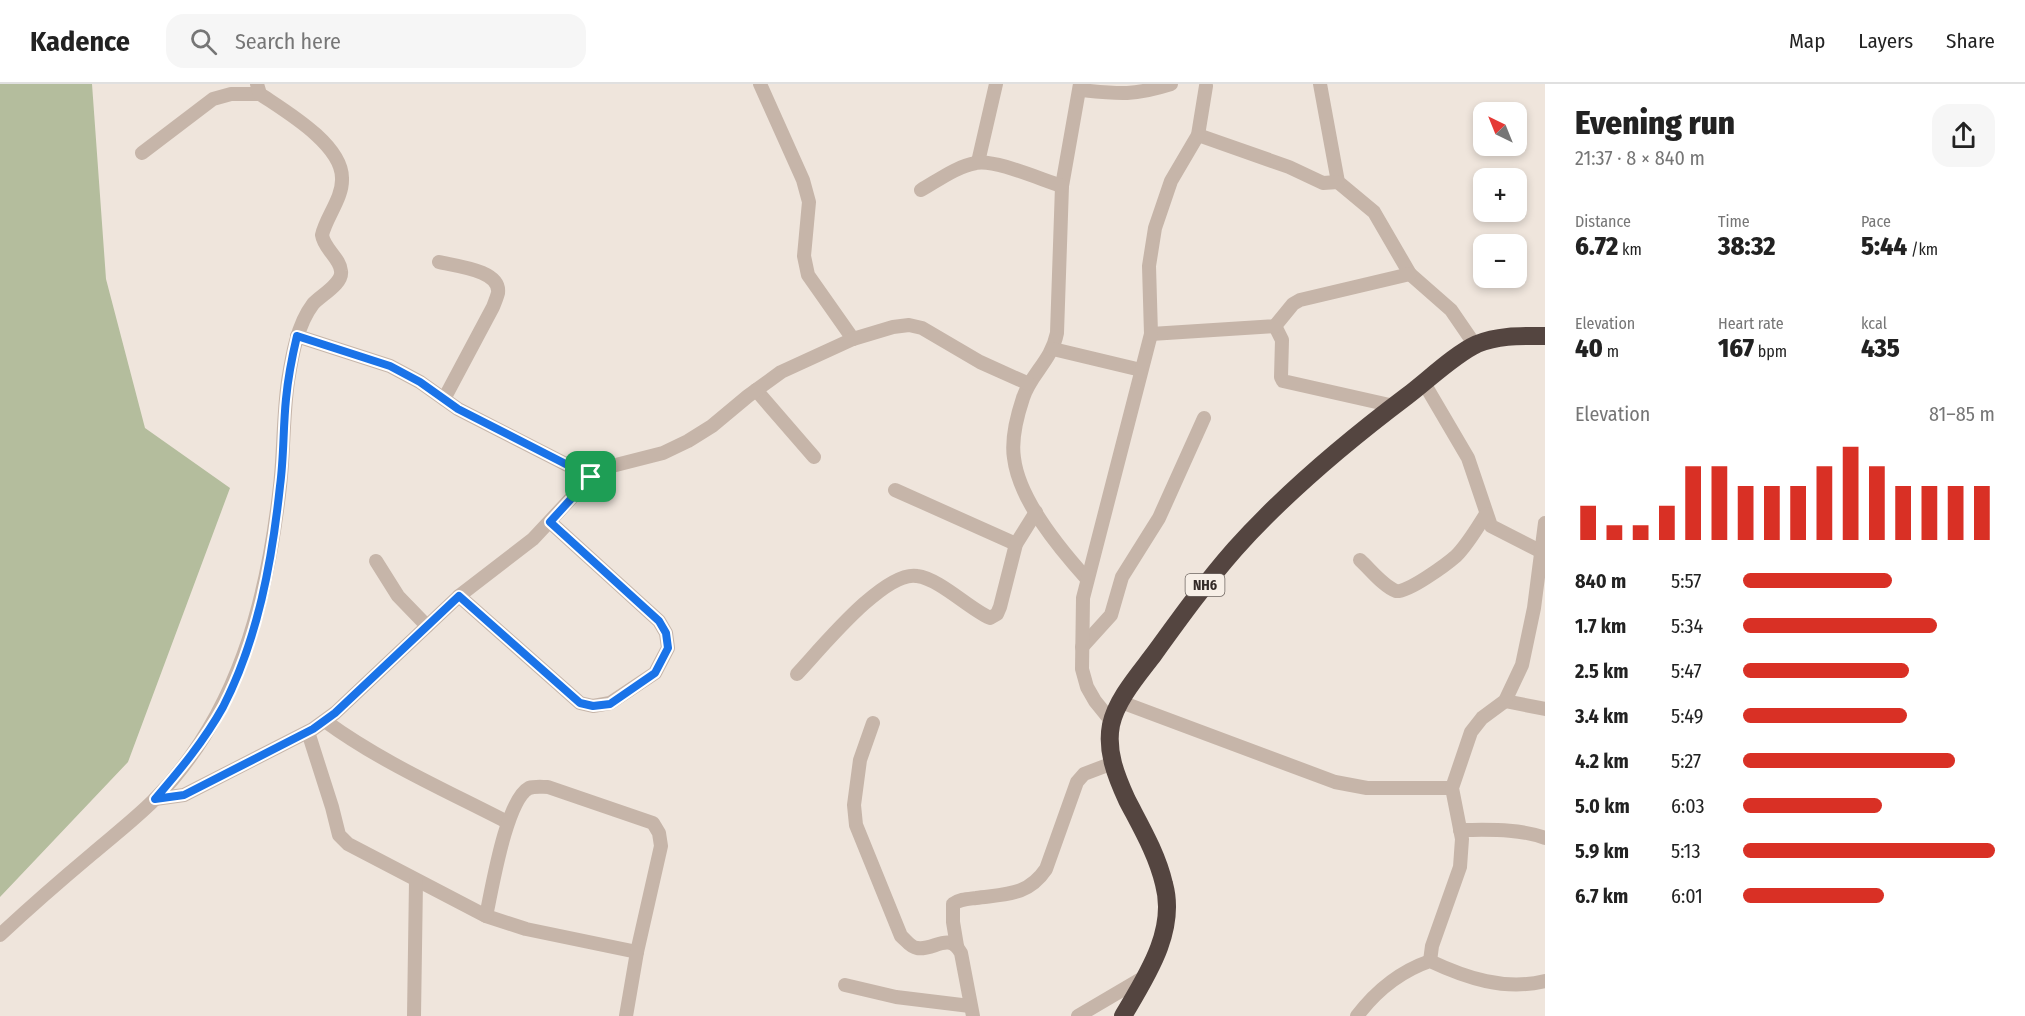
<!DOCTYPE html>
<meta charset="utf-8">
<style>
:root{--surface:#fff;--page:#f6f6f6;--text:#222;--muted:#767676;--line:#e0e0e0;--accent:#d93025}
body{margin:0;font-family:"Fira Sans Condensed",sans-serif;background:var(--page);color:var(--text);height:100vh;display:flex;flex-direction:column;font-size:22px;white-space:nowrap}
*{box-sizing:border-box;margin:0}
p{font-size:20px;color:var(--muted)}
.icon{flex:none;width:33px;height:33px;fill:none;stroke:currentColor;stroke-width:2;stroke-linecap:round;stroke-linejoin:round}
.map{position:relative;flex:1;overflow:hidden}
.details{display:flex;flex-direction:column;background:var(--surface);width:480px}
.details>*{flex:none}
.needle{width:39px;rotate:317deg}
.fabs{position:absolute;left:1473px;top:18px;display:grid;gap:12px}
.fabs a{display:grid;place-items:center;width:54px;height:54px;border-radius:12px;background:var(--surface);box-shadow:0 3px 9px #0003;font-size:30px}
.pin{position:absolute;display:grid;place-items:center;width:51px;height:51px;color:#fff;margin:-26px;border-radius:12px;box-shadow:0 3px 9px #0006}
.round{display:grid;place-items:center;flex:none;width:63px;height:63px;border-radius:18px;background:var(--page)}
.headline{display:flex;align-items:center;justify-content:space-between;height:102px;padding:0 30px}
h1{font-size:33px;font-weight:800;line-height:45px}
.figures{display:grid;grid-template-columns:repeat(3,1fr);gap:9px;height:102px;padding:6px 30px}
.figures div{display:grid;align-content:center}
.figures b{font-size:26px;font-weight:800}
.figures small{font-size:16px;font-weight:400}
.figures p{font-size:16px}
.chart{height:168px;padding:12px 30px}
.chart p{display:flex;justify-content:space-between}
.chart svg{width:100%;height:108px;margin-top:6px;stroke:var(--accent);stroke-width:6}
ul{padding:0 30px;list-style:none;font-size:20px}
li{display:grid;grid-template-columns:96px 72px 1fr;align-items:center;height:45px}
li i{height:15px;border-radius:8px;background:var(--accent)}
header{display:flex;align-items:center;gap:36px;box-sizing:border-box;height:84px;padding:0 30px;background:var(--surface);border-bottom:2px solid var(--line)}
header strong{font-size:28px}
nav{display:flex;gap:33px;margin-inline-start:auto;font-size:21px}
.search{width:420px;height:54px;background:var(--page);display:flex;align-items:center;gap:15px;box-sizing:border-box;padding:0 21px;border-radius:18px;color:var(--muted);font-size:22px}
main{display:flex;flex:1;min-height:0}
.map>svg:first-child{display:block}
.green{fill:#b4bd9d}
.lines{fill:none;stroke-linecap:round;stroke-linejoin:round}
.minor{stroke:#c6b5a9;stroke-width:14}
.highway{stroke:#544540;stroke-width:18}
.route-casing{stroke:#fff;stroke-width:12}
.route{stroke:#1a73e8;stroke-width:8}
.labels{text-anchor:middle;dominant-baseline:central;stroke-width:4.5;stroke-linejoin:round;paint-order:stroke}
.shield{fill:#f7efe7;stroke:#6e6661;stroke-width:1.5}
.shield-label{font-size:14px;font-weight:bold;fill:#342b28}
</style>
<header>
<strong>Kadence</strong>
<div class="search"><svg class="icon" aria-label="search" viewBox="0 0 24 24"><circle cx="10" cy="10" r="6"/><path d="M15 15l6 6"/></svg>Search here</div>
<nav><a>Map</a><a>Layers</a><a>Share</a></nav>
</header>
<main>
<div class="map">
<svg width="1545" height="932" viewBox="0 0 1545 932">
<rect width="100%" height="100%" fill="#efe5dc"/>
<path class="green" d="M0,0H92L106,195L145,344L230,404L128,678L0,813Z"/>
<g class="lines">
<g class="minor">
<path d="M760,0L803,96L809,118L804,172L808,191L853,255"/>
<path d="M1080,0L1062,102L1057,249C1051,278 1031,289 1023,314C1017,332 1011,355 1014,374C1019,416 1059,464 1087,495"/>
<path d="M1320,0L1338,98L1374,128L1410,190L1451,226L1475,261"/>
<path d="M1080,6C1119,10 1133,12 1171,0"/>
<path d="M1198,51L1289,83L1323,99L1338,98"/>
<path d="M142,69L213,15L231,10H260"/>
<path d="M978,78L996,0"/>
<path d="M921,106C937,97 957,82 976,79C995,75 1042,96 1062,102"/>
<path d="M439,178C455,182 501,186 498,209C497,213 495,218 493,223L444,315"/>
<path d="M1275,242L1282,256L1281,293L1283,297L1394,322"/>
<path d="M1151,250L1275,242L1293,220L1300,216L1410,190"/>
<path d="M297,252L390,282L420,298L458,325L591,393"/>
<path d="M1053,265L1141,286"/>
<path d="M1424,299L1468,374L1491,442L1540,467"/>
<path d="M756,306L814,373"/>
<path d="M895,406L1016,460"/>
<path d="M1360,476C1370,485 1383,502 1396,507C1406,510 1447,480 1456,472C1468,460 1477,444 1486,430"/>
<path d="M376,477L398,512L427,542"/>
<path d="M459,512L580,619L593,622L610,619L655,589L668,564L666,549L659,537L550,438"/>
<path d="M1082,563L1111,531L1122,493L1159,434L1204,334"/>
<path d="M797,590C819,567 884,486 917,492C940,495 968,524 990,534L997,530L1000,523L1016,460L1036,428"/>
<path d="M1505,617L1545,625"/>
<path d="M1121,618L1335,698L1367,704H1452"/>
<path d="M325,637C381,678 445,706 507,738"/>
<path d="M1112,638L1095,617L1087,603L1082,585L1083,514L1151,250L1149,182L1155,144L1171,97L1198,51L1206,2"/>
<path d="M873,639L860,676L854,721L856,741L901,852C906,856 910,863 917,864C934,867 949,847 961,869L973,932"/>
<path d="M308,648L332,723L339,751L348,760L486,832L526,845L637,868"/>
<path d="M155,715L184,711L313,645L335,629L459,512L533,455L591,393L604,384L663,369L688,357L712,342L748,312L781,288L853,255L893,243L909,241L922,244L980,278L1029,300"/>
<path d="M1460,746C1489,746 1518,744 1545,754"/>
<path d="M486,832C492,805 506,716 529,704C535,702 542,703 548,703L653,739L659,749L661,762L637,868L626,932"/>
<path d="M0,851C30,823 61,796 92,770C113,752 135,735 154,716C238,631 267,517 280,402C284,367 283,332 288,297C292,272 297,241 313,220C321,211 343,200 341,187C340,174 324,165 322,151C326,133 343,114 342,94C342,60 285,27 260,10L257,0"/>
<path d="M957,862L953,838V820C960,815 967,815 976,814C1005,810 1028,812 1046,785L1077,698L1084,690L1113,679"/>
<path d="M1430,877L1432,862L1460,783L1462,755L1452,704L1471,648L1482,634L1505,617L1522,581L1534,524L1545,439"/>
<path d="M845,901L896,913L970,922"/>
<path d="M414,932L416,797"/>
<path d="M1078,932L1146,892"/>
<path d="M1357,932C1376,907 1401,887 1430,877C1466,894 1505,907 1545,897"/>
</g>
<path class="highway" d="M1123,932C1146,893 1177,847 1164,800C1157,770 1141,743 1127,716C1116,692 1106,667 1111,641C1116,616 1139,590 1154,570C1180,534 1206,498 1235,465C1286,408 1346,358 1407,312C1427,297 1455,270 1477,260C1499,251 1522,252 1545,252"/>
</g>
<g class="lines">
<defs>
<path id="route" d="M297,252L390,282L420,298L458,325L591,393L550,438L659,537L666,549L668,564L655,589L610,620L593,622L580,619L459,512L335,629L313,645L184,711L155,715C180,686 204,657 223,623C258,555 272,477 280,402C284,373 283,344 286,315C288,294 292,273 297,252Z"/>
</defs>
<use href="#route" class="route-casing"/>
<use href="#route" class="route"/>
</g>
<g class="labels">
<rect class="shield" x="1185.5" y="490" width="39" height="22" rx="4.5"/>
<g class="shield-label">
<text x="1205" y="501">NH6</text>
</g>
</g>
</svg>
<div class="fabs">
<a><svg class="needle" viewBox="-14 -14 28 28"><path d="M0-13l5 13h-10z" fill="#e53935"/><path d="M0 13l5-13h-10z" fill="#767676"/></svg></a>
<a>+</a>
<a>−</a>
</div>
<div class="pin" style="left:591px;top:393px;background:#1e9e55"><svg class="icon" aria-label="arrive" viewBox="0 0 24 24"><path d="M6 21V4h12l-3 4 3 4H6"/></svg></div>
</div>
<section class="details">
<div class="headline"><div><h1>Evening run</h1><p>21:37 · 8 × 840 m</p></div><a class="round"><svg class="icon" aria-label="share" viewBox="0 0 24 24"><path d="M12 15V3M7 8l5-5 5 5M5 13v7h14v-7"/></svg></a></div>
<div class="figures">
<div><p>Distance</p><b>6.72<small> km</small></b></div>
<div><p>Time</p><b>38:32</b></div>
<div><p>Pace</p><b>5:44<small> /km</small></b></div>
</div>
<div class="figures">
<div><p>Elevation</p><b>40<small> m</small></b></div>
<div><p>Heart rate</p><b>167<small> bpm</small></b></div>
<div><p>kcal</p><b>435</b></div>
</div>
<div class="chart"><p><span>Elevation</span>81–85 m</p>
<svg viewBox="0 0 160 44" preserveAspectRatio="none"><path d="M5 44V30M15 44V38M25 44V38M35 44V30M45 44V14M55 44V14M65 44V22M75 44V22M85 44V22M95 44V14M105 44V6M115 44V14M125 44V22M135 44V22M145 44V22M155 44V22"/></svg>
</div>
<ul>
<li><b>840 m</b>5:57<i style="width:59%"></i></li>
<li><b>1.7 km</b>5:34<i style="width:77%"></i></li>
<li><b>2.5 km</b>5:47<i style="width:66%"></i></li>
<li><b>3.4 km</b>5:49<i style="width:65%"></i></li>
<li><b>4.2 km</b>5:27<i style="width:84%"></i></li>
<li><b>5.0 km</b>6:03<i style="width:55%"></i></li>
<li><b>5.9 km</b>5:13<i style="width:100%"></i></li>
<li><b>6.7 km</b>6:01<i style="width:56%"></i></li>
</ul>
</section>
</main>
